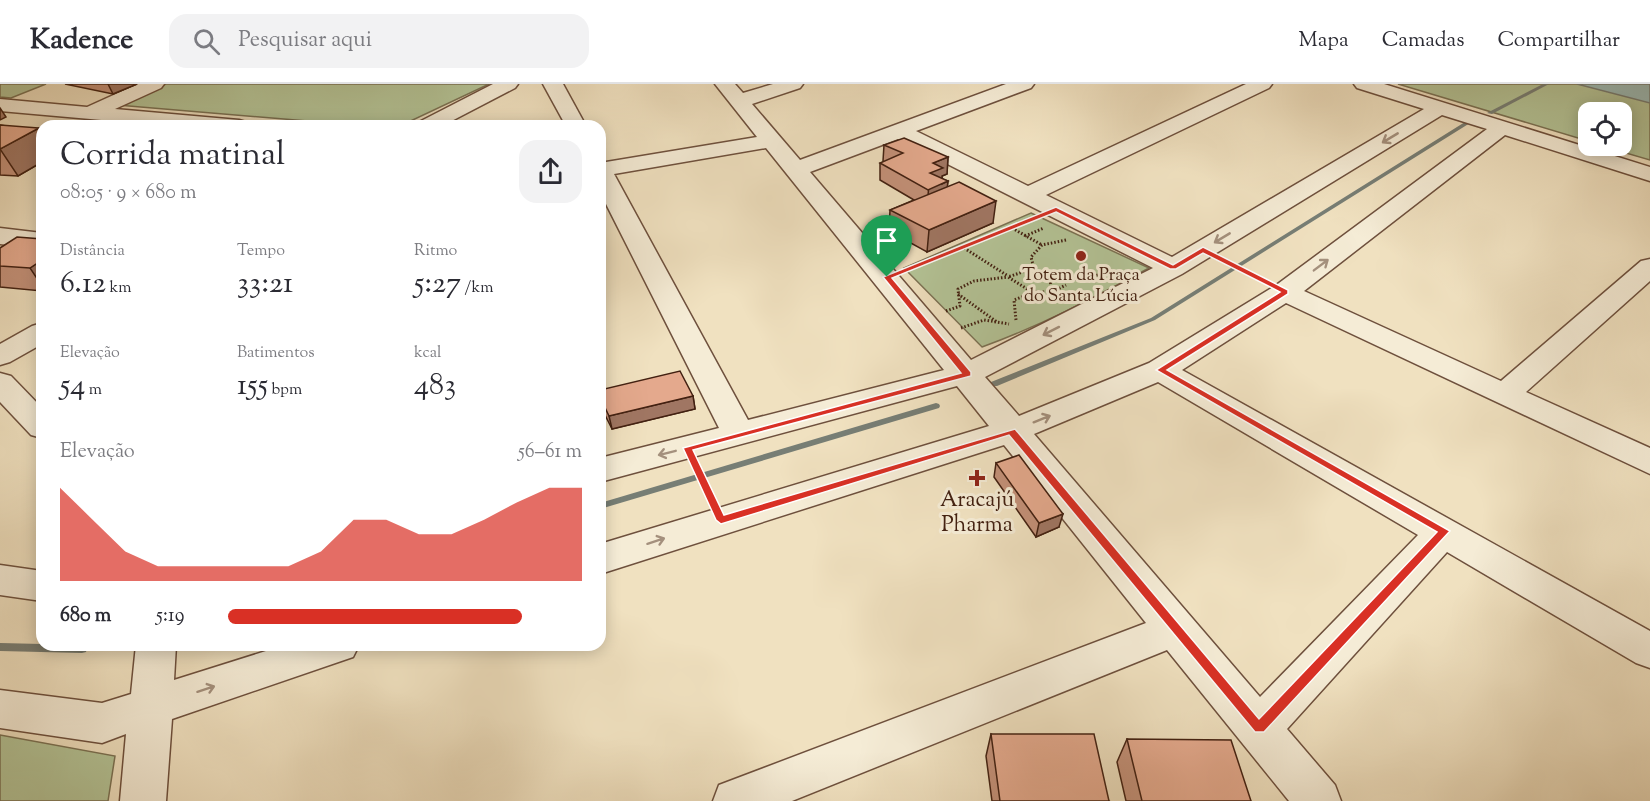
<!DOCTYPE html>
<html lang="pt">
<meta charset="utf-8">
<style>
:root{--surface:#fff;--page:#f2f2f3;--text:#2b2b33;--muted:#7c7c81;--line:#e1e1e2;--accent:#d93025}
body{margin:0;font-family:"Sorts Mill Goudy",serif;background:var(--page);color:var(--text);height:100vh;display:flex;flex-direction:column;font-size:22px;white-space:nowrap}
*{box-sizing:border-box;margin:0}
p{font-size:20px;color:var(--muted)}
.icon{flex:none;width:33px;height:33px;fill:none;stroke:currentColor;stroke-width:2;stroke-linecap:round;stroke-linejoin:round}
.map{position:relative;flex:1;overflow:hidden}
.panel{position:absolute;left:36px;top:36px;width:570px;height:531px;display:flex;flex-direction:column;background:var(--surface);border-radius:18px;box-shadow:0 3px 15px #0003}
.panel>*{flex:none}
.controls{position:absolute;left:1578px;top:18px;display:grid;gap:12px}
.controls a{display:grid;place-items:center;width:54px;height:54px;border-radius:12px;background:var(--surface);box-shadow:0 3px 15px #0003;font-size:30px}
.pin{position:absolute;display:grid;place-items:center;width:51px;height:51px;color:#fff;margin:-62px -26px;border-radius:50% 50% 50% 0;rotate:-45deg;box-shadow:0 0 6px #0007}
.pin .icon{rotate:45deg}
.round{display:grid;place-items:center;flex:none;width:63px;height:63px;border-radius:18px;background:var(--page)}
.overview{display:flex;align-items:center;justify-content:space-between;height:102px;padding:0 24px}
h1{font-size:33px;font-weight:600;line-height:45px}
.figures{display:grid;grid-template-columns:repeat(3,1fr);gap:9px;height:102px;padding:6px 24px}
.figures div{display:grid;align-content:center}
.figures b{font-size:30px;font-weight:600}
.figures small{font-size:16px;font-weight:400}
.figures p{font-size:16px}
.chart{height:168px;padding:12px 24px}
.chart p{display:flex;justify-content:space-between}
.chart svg{width:100%;height:108px;margin-top:6px;fill:var(--accent);opacity:.7}
ul{padding:0 24px;list-style:none;font-size:20px}
li{display:grid;grid-template-columns:96px 72px 1fr;align-items:center;height:45px}
li i{height:15px;border-radius:8px;background:var(--accent)}
header{display:flex;align-items:center;gap:36px;box-sizing:border-box;height:84px;padding:0 30px;background:var(--surface);border-bottom:2px solid var(--line)}
header strong{font-size:28px}
nav{display:flex;gap:33px;margin-inline-start:auto;font-size:21px}
.search{width:420px;height:54px;background:var(--page);display:flex;align-items:center;gap:15px;box-sizing:border-box;padding:0 21px;border-radius:18px;color:var(--muted);font-size:22px}
.map>svg:first-child{display:block}
.green{fill:#b4c497;stroke:#7b7254;stroke-width:1.5}
.water{fill:#9bbcb8;stroke:#777e75;stroke-width:1.5}
.lines{fill:none;stroke-linecap:round;stroke-linejoin:round}
.stream{fill:#777e75;fill-rule:evenodd}
.minor-casing{stroke:#6e503d;stroke-width:3}
.path-far1{stroke:#422011;stroke-width:3;stroke-dasharray:1.5 2;stroke-linecap:butt}
.path{stroke:#422011;stroke-width:4;stroke-dasharray:1.5 3;stroke-linecap:butt}
.minor{fill:#f5ecd6;fill-rule:evenodd}
.wall{fill:#c49179;stroke:#422011;stroke-width:1.5}
.shaded-wall{fill:#a07663;stroke:#422011;stroke-width:1.5}
.building{fill:#e4a98d;stroke:#422011;stroke-width:1.5}
.oneway{stroke:#a4907d}
.route{fill:#d93025;stroke:#fff;stroke-width:1.5;fill-rule:evenodd}
.poi-dot{fill:#8f2418;stroke:#f5ecd6;stroke-width:2}
.labels{text-anchor:middle;dominant-baseline:central;stroke-width:6;stroke-linejoin:round;paint-order:stroke}
.far-poi-label{font-size:18px;fill:#422011;stroke:#f5ecd6}
.poi-label{font-size:22px;fill:#422011;stroke:#f5ecd6}
</style>
<header>
<strong>Kadence</strong>
<div class="search"><svg class="icon" aria-label="search" viewBox="0 0 24 24"><circle cx="10" cy="10" r="6"/><path d="M15 15l6 6"/></svg>Pesquisar aqui</div>
<nav><a>Mapa</a><a>Camadas</a><a>Compartilhar</a></nav>
</header>
<div class="map">
<svg width="1650" height="717" viewBox="0 0 1650 717">
<rect width="100%" height="100%" fill="#f0e1c0"/>
<filter id="stains"><feTurbulence type="fractalNoise" baseFrequency=".00333" numOctaves="4"/><feColorMatrix values="0 0 0 0 .2 0 0 0 0 .09 0 0 0 0 .02 0 0 0 .5 -.17"/></filter>
<radialGradient id="worn" r=".72"><stop offset=".6" stop-color="#630" stop-opacity="0"/><stop offset="1" stop-color="#630" stop-opacity=".3"/></radialGradient>
<g class="green">
<path d="M0,0H46L11,14L0,13Z"/>
<path d="M166,0H489L400,42H367L117,21Z"/>
<path d="M1398,0H1650V76L1602,62H1622V28H1588V57Z"/>
<path d="M1031,129L1149,184C1094,214 1040,242 982,263L904,184Z"/>
<path d="M0,651L115,672L108,717H0Z"/>
</g>
<path class="water" d="M1577,0H1650V19Z"/>
<g class="lines">
<g class="stream">
<path d="M1543,0H1549L1492,30L1487,29Z"/>
<path d="M1465,38L1470,39L1155,236L997,302H991L990,300L991,298L1151,234Z"/>
<path d="M936,319L939,320L940,322L939,324L600,425V419Z"/>
<path d="M0,559L42,560V561H83L86,562L87,565L86,568L82,569L0,567Z"/>
</g>
<defs>
<g id="minor">
<path d="M138,0H164L161,4L115,25L239,36L246,38L249,42H169L0,27V15L87,23Z"/>
<path d="M493,0H518L515,4L442,42H416L419,38Z"/>
<path d="M543,0H563L586,42H566Z"/>
<path d="M715,0H735L743,9L773,0H803L800,4L752,20L800,76L1006,0H1034L1031,4L916,47L1028,102L1246,0H1272L1269,4L1046,111L1172,173L1424,25L1357,4L1354,0H1384L1650,83V97L1505,51L1304,207L1501,297L1641,177L1650,175V197L1526,308L1650,364V390L1286,219L1182,286L1650,547V584L1636,579L1447,468L1287,645L1335,701L1341,717H1289L1167,566L792,717H713L719,701L1146,539L1004,361L600,490V460L989,342L957,302L600,398V374L719,344L600,108V79L757,53ZM1442,31L1487,45L1275,202L1149,279L1019,332L985,293L1182,190ZM898,55L1153,184L971,276L810,88ZM766,64L944,286L748,336L614,90ZM1158,298L1418,451L1260,613L1034,350Z"/>
<path d="M0,144L42,149V165L0,160Z"/>
<path d="M42,239V260L10,278L0,281V260L32,242Z"/>
<path d="M0,289L11,292L42,324V354L31,351L0,318Z"/>
<path d="M0,481L42,487V517L0,511Z"/>
<path d="M136,561H176L174,596L285,561H359L353,573L172,635L166,717H120L126,650L102,659L0,644V606L102,619L131,610Z"/>
</g>
</defs>
<use href="#minor" class="minor-casing"/>
<g class="path-far1">
<path d="M1012,144L1042,161"/>
<path d="M1025,152L1044,144"/>
<path d="M1066,156L1042,161L1031,173L1035,188L1061,197L1089,194L1096,198"/>
<path d="M964,164L1008,192"/>
<path d="M1227,178L1261,195"/>
<path d="M910,184L1029,137"/>
<path d="M1034,184L1008,193L1032,208H1052L1050,196"/>
<path d="M1090,194L1105,188L1111,190"/>
<path d="M958,210L997,238"/>
<path d="M1063,215L1052,208L1066,201"/>
<path d="M946,227L960,222L958,205L974,197L1008,193"/>
<path d="M1016,236L1014,216L1032,209"/>
<path d="M961,244L984,236L1009,240"/>
</g>
<path class="path" d="M697,385L711,413"/>
<use href="#minor" class="minor"/>
</g>
<g class="wall">
<path d="M65,0H137L113,10Z"/>
<path d="M0,41L42,48V78L18,92L0,91Z"/>
<path d="M884,61L948,73L947,90L942,92V95L948,97L947,103L993,139L927,168L889,147L890,126L914,116L880,96V79L884,78L883,77Z"/>
<path d="M42,155V207L0,203V164Z"/>
<path d="M600,306L693,312L695,325L612,345L600,321Z"/>
<path d="M996,379L1059,443L1036,453L994,393Z"/>
<path d="M991,650L1109,717H992L986,672Z"/>
<path d="M1127,655L1251,717H1126L1117,678Z"/>
</g>
<g class="shaded-wall">
<path d="M108,0H137L113,10Z"/>
<path d="M0,24L6,33L0,36Z"/>
<path d="M39,44L42,48V78L18,92L0,65Z"/>
<path d="M948,73L947,90L942,92V100L948,97L946,114L927,123L930,89L933,79Z"/>
<path d="M996,117L993,139L927,168L929,146Z"/>
<path d="M42,176V202L30,184Z"/>
<path d="M693,312L695,325L612,345L609,332Z"/>
<path d="M1063,430L1059,443L1036,453L1039,439Z"/>
</g>
<g class="building">
<path d="M0,41L39,44L0,65Z"/>
<path d="M904,54L948,73L933,79L943,84L930,89L948,97L928,106L880,79L903,69L884,61Z"/>
<path d="M959,98L996,117L929,146L890,126Z"/>
<path d="M17,153L42,155V176L30,184L0,182V164Z"/>
<path d="M680,287L693,312L609,332L600,313V306Z"/>
<path d="M1019,371L1063,430L1039,439L996,379Z"/>
<path d="M991,650H1094L1109,717H1000Z"/>
<path d="M1127,655L1231,656L1251,717H1142Z"/>
</g>
<defs><path id="oneway-shaft" d="M-6 0H5M1.5-3L5.5 0L1.5 3" fill="none" stroke-width="1.6" stroke-linecap="round" stroke-linejoin="round" transform="scale(1.5)"/></defs>
<g class="oneway">
<use href="#oneway-shaft" transform="translate(1390 54) rotate(149)"/>
<use href="#oneway-shaft" transform="translate(1222 154) rotate(149)"/>
<use href="#oneway-shaft" transform="translate(1321 181) rotate(-37)"/>
<use href="#oneway-shaft" transform="translate(1051 247) rotate(153)"/>
<use href="#oneway-shaft" transform="translate(1042 335) rotate(-22)"/>
<use href="#oneway-shaft" transform="translate(667 369) rotate(166)"/>
<use href="#oneway-shaft" transform="translate(656 457) rotate(-18)"/>
<use href="#oneway-shaft" transform="translate(206 605) rotate(-18)"/>
</g>
<path class="route" d="M1056,123L1173,181L1203,163L1288,206V210L1167,286L1450,447L1264,648H1255L1009,351L721,440L716,436L683,364L961,289L883,193ZM1056,128L1170,185H1176L1203,169L1280,208L1156,286L1437,448L1259,635L1015,345L724,431L693,366L971,292V288L892,194Z"/>
<g class="poi-dot">
<circle cx="1081" cy="172" r="6"/>
<path d="M974 385h6v6h6v6h-6v6h-6v-6h-6v-6h6z"/>
</g>
<g class="labels">
<g class="far-poi-label">
<text x="1081" y="192">Totem da Praça<tspan x="1081" dy="21">do Santa Lúcia</tspan></text>
</g>
<g class="poi-label">
<text x="977" y="417">Aracajú<tspan x="977" dy="25">Pharma</tspan></text>
</g>
</g>
<rect width="100%" height="100%" filter="url(#stains)"/>
<rect width="100%" height="100%" fill="url(#worn)"/>
</svg>
<div class="controls">
<a><svg class="icon" aria-label="locate" viewBox="0 0 24 24"><circle cx="12" cy="12" r="6"/><path d="M12 2v4M12 18v4M2 12h4M18 12h4"/></svg></a>
</div>
<div class="pin" style="left:887px;top:193px;background:#1e9e55"><svg class="icon" aria-label="arrive" viewBox="0 0 24 24"><path d="M6 21V4h12l-3 4 3 4H6"/></svg></div>
<section class="panel">
<div class="overview"><div><h1>Corrida matinal</h1><p>08:05 · 9 × 680 m</p></div><a class="round"><svg class="icon" aria-label="share" viewBox="0 0 24 24"><path d="M12 15V3M7 8l5-5 5 5M5 13v7h14v-7"/></svg></a></div>
<div class="figures">
<div><p>Distância</p><b>6.12<small> km</small></b></div>
<div><p>Tempo</p><b>33:21</b></div>
<div><p>Ritmo</p><b>5:27<small> /km</small></b></div>
</div>
<div class="figures">
<div><p>Elevação</p><b>54<small> m</small></b></div>
<div><p>Batimentos</p><b>155<small> bpm</small></b></div>
<div><p>kcal</p><b>483</b></div>
</div>
<div class="chart"><p><span>Elevação</span>56–61 m</p>
<svg viewBox="0 0 160 44" preserveAspectRatio="none"><path d="M0 44V6L10 19L20 32L30 38L40 38L50 38L60 38L70 38L80 32L90 19L100 19L110 25L120 25L130 19L140 12L150 6L160 6V44z"/></svg>
</div>
<ul>
<li><b>680 m</b>5:19<i style="width:83%"></i></li>
</ul>
</section>
</div>
